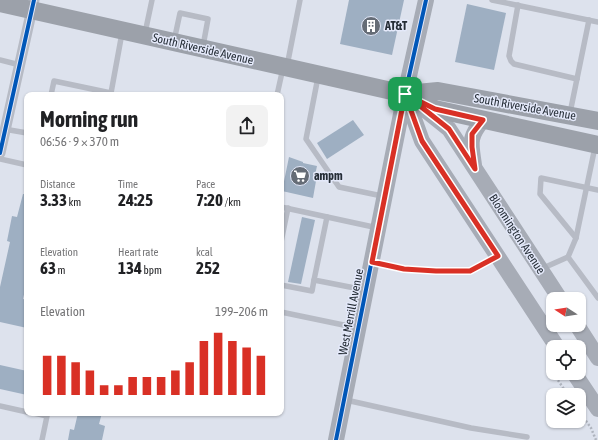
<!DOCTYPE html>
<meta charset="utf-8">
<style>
:root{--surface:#fff;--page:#f2f2f2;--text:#202124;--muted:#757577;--accent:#d93025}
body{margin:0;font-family:"Asap Condensed",sans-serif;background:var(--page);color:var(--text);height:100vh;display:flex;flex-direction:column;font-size:15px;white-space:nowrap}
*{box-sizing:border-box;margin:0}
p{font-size:13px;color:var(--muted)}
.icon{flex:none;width:22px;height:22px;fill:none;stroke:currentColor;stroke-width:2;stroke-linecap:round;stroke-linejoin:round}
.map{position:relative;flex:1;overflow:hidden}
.sheet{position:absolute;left:24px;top:92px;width:260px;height:324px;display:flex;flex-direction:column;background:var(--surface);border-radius:8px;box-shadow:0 1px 3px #0004}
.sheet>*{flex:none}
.needle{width:26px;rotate:282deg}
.tools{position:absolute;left:546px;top:292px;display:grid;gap:8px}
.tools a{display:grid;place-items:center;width:40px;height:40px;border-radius:8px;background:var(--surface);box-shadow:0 1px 3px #0004;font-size:20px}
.pin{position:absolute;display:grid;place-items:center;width:34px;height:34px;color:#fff;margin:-17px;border-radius:8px;box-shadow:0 2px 6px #0006}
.round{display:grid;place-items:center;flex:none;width:42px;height:42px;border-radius:8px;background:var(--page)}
.overview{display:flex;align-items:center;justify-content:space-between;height:68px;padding:0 16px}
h1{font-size:22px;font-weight:700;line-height:30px}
.stats{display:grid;grid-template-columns:repeat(3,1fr);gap:6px;height:68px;padding:4px 16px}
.stats div{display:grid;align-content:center}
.stats b{font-size:17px;font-weight:700}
.stats small{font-size:11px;font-weight:400}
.stats p{font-size:11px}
.chart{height:112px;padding:8px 16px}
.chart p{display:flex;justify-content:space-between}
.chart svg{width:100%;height:72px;margin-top:4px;stroke:var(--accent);stroke-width:6}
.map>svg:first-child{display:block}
.building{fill:#9eafc2}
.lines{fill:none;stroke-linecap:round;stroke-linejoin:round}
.path{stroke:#afb4be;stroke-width:2.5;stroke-dasharray:2 2;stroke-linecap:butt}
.lane{stroke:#b7bbc5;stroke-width:5.5}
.street{stroke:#b7bbc5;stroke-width:11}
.secondary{stroke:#a7acb6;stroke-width:16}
.primary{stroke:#9ca1aa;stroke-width:18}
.cycleway-casing{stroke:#e4e9fa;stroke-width:6}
.cycleway{stroke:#0057b8;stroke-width:4}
.route-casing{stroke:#fff;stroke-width:8}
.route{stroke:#d93025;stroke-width:5}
.labels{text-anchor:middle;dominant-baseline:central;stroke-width:3;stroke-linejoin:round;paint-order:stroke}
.poi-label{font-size:12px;font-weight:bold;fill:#252d36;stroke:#e4e9fa;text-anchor:start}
.street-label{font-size:12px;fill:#252d36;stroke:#e4e9fa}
</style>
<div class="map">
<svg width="598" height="440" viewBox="0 0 598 440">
<rect width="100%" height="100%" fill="#dde2ed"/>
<g class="building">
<path d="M349,0H404L392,55L340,44Z"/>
<path d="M467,4L506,13L494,70L455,62Z"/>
<path d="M353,120L364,135L327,159L317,143Z"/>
<path d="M289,157L303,162V163L317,166L314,180L316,181L313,198L282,191Z"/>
<path d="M23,194H27V281L23,299L27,300V328L0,322V287L10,242L7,241L12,216L17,217Z"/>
<path d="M302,217L315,220L301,284L288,282Z"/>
<path d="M0,365L27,371V395L0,389Z"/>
<path d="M78,413H102L99,424L105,426L102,440H68L70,429L74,430Z"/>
</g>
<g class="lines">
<g class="path">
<path d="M549,367L568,395"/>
<path d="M579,411L591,428L596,440"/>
</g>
<g class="lane">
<path d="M492,0L598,22"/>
<path d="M518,5L509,56L511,61L514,64L577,79"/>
<path d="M145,33L152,0"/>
<path d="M174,41L180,13L208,19L203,46"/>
<path d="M0,60L20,65"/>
<path d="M287,66L300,0"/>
<path d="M318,77L306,139L339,187L382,196"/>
<path d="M51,95L54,81L111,93L122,33"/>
<path d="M277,95L283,68"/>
<path d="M570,113L589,20"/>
<path d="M4,129L27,133"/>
<path d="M0,159L27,165"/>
<path d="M281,207L378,228"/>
<path d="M327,217L314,280L365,290"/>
<path d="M576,238L540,194L541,178L598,190"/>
<path d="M281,242L288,208"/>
<path d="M568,257L598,298"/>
<path d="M374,262L404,269L436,271H470L497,257"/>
<path d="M541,269L568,257L576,238L595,147"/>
<path d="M281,285L312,291L314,280"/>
<path d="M281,312L358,328"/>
<path d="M346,400L471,428L527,437"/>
<path d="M0,406L27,412"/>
<path d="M34,413L47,416L42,440"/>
</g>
<path class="street" d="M0,153L34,0"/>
<g class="secondary">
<path d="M405,94L422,141L557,347"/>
<path d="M419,105L449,129L560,299"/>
<path d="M474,165C471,143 468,138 483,120"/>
<path d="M577,325L598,358"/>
<path d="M574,373L598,409"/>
<path d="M336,440L405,94L426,0"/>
</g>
<g class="primary">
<path d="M0,3L405,94L435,109L598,145"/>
<path d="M406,94L438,91L598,121"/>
</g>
<defs>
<g id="cycleway">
<path d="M0,153L34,0"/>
<path d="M336,440L405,94L426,0"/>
</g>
</defs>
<use href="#cycleway" class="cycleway-casing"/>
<use href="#cycleway" class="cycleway"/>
</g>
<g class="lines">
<defs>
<path id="route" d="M405,94L372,262L404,269L436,271H470L498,256L422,141L405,94L435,109L483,120L472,134V147L475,169L449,129L405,94"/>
</defs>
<use href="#route" class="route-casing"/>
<use href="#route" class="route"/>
</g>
<defs>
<symbol id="building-disc" viewBox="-11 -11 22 22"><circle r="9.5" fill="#656c76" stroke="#e4e9fa"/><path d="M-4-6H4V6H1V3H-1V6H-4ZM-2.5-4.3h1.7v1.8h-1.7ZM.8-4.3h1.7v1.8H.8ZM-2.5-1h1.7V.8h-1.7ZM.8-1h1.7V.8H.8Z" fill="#fff"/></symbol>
<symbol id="supermarket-disc" viewBox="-11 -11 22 22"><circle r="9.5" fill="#656c76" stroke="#e4e9fa"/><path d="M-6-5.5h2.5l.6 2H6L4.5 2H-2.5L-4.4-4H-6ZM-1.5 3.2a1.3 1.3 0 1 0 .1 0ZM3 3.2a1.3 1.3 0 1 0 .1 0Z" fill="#fff"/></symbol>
</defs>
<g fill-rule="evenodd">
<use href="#building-disc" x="360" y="15" width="22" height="22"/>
<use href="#supermarket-disc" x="289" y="165" width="22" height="22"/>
</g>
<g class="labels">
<g class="poi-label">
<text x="385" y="26">AT&amp;T</text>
<text x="314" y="176">ampm</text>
</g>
<g class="street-label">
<text transform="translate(203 49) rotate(13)">South Riverside Avenue</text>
<text transform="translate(525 107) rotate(10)">South Riverside Avenue</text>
<text transform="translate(517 234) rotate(57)">Bloomington Avenue</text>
<text transform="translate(351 312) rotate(-79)">West Merrill Avenue</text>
</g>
</g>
</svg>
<div class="tools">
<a><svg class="needle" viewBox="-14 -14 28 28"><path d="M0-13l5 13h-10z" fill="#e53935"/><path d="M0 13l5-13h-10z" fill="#757577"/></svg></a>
<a><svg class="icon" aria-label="locate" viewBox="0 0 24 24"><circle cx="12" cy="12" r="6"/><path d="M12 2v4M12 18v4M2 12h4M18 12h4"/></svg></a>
<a><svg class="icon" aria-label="layers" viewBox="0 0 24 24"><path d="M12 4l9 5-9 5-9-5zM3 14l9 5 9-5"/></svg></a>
</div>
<div class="pin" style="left:405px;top:94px;background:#1e9e55"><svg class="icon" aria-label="arrive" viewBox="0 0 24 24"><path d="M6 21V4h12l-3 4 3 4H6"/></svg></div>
<section class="sheet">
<div class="overview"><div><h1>Morning run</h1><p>06:56 · 9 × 370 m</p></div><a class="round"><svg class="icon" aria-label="share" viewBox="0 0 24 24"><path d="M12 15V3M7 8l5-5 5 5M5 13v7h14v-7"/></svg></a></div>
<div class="stats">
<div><p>Distance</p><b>3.33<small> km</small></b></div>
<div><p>Time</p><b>24:25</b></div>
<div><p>Pace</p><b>7:20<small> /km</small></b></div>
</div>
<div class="stats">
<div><p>Elevation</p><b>63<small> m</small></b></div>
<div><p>Heart rate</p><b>134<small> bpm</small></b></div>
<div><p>kcal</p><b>252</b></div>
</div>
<div class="chart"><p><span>Elevation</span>199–206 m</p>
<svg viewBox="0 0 160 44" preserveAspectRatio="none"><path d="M5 44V20M15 44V20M25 44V24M35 44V29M45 44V38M55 44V38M65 44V33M75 44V33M85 44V33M95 44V29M105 44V24M115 44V11M125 44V6M135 44V11M145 44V15M155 44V20"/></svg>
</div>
</section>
</div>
